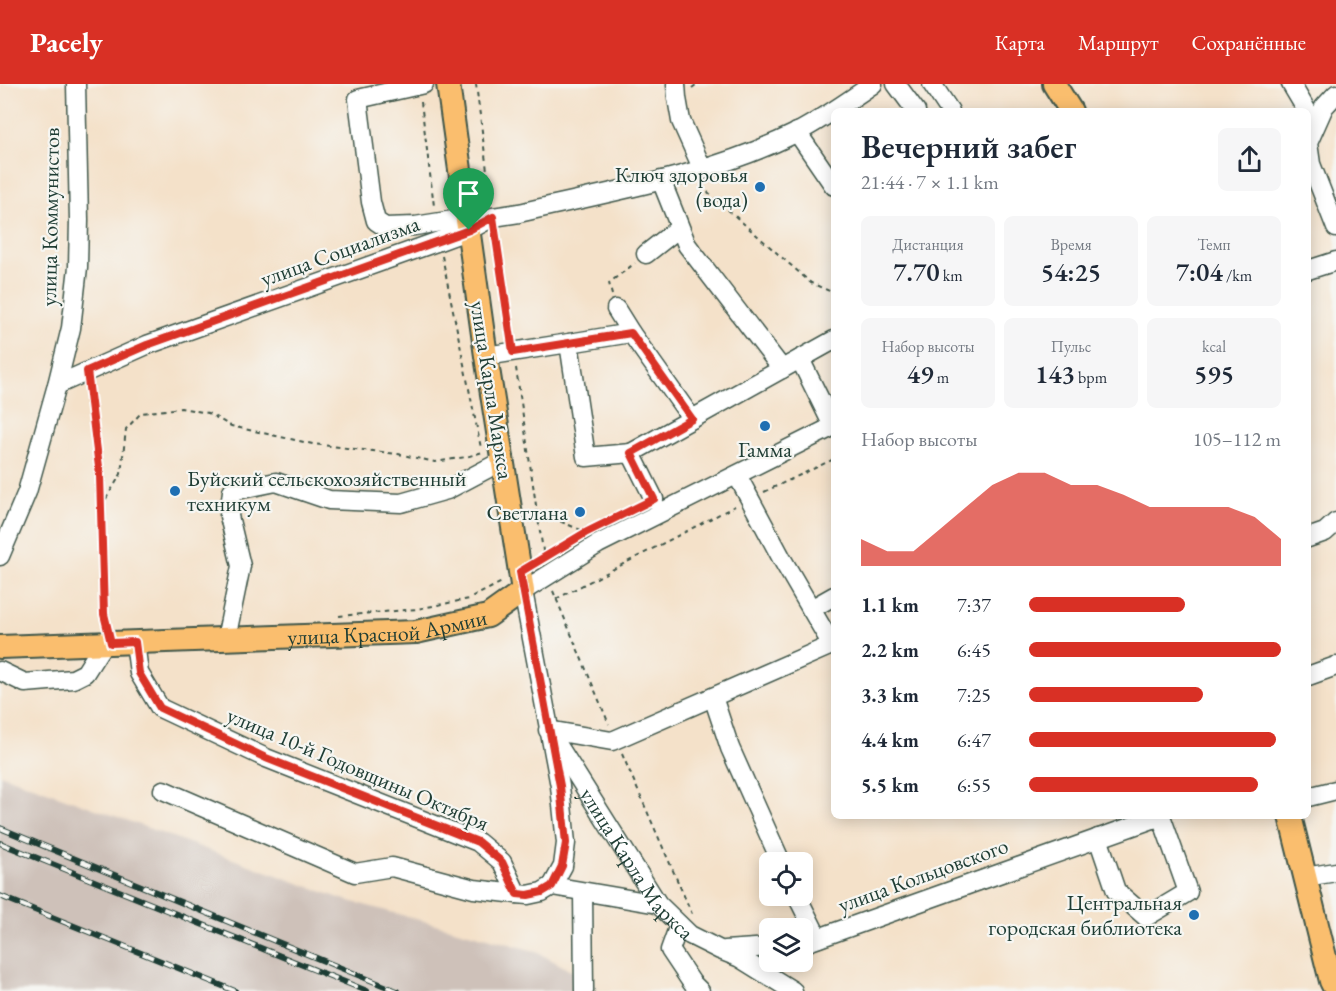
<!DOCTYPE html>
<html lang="ru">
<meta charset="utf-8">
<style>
:root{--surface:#fff;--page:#f6f6f7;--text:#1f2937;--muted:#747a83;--accent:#d93025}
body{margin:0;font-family:"EB Garamond",serif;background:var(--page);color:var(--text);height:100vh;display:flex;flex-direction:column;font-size:22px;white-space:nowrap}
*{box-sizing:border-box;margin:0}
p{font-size:20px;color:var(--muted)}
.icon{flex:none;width:33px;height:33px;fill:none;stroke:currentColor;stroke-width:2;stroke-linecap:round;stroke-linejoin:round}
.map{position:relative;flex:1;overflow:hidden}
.side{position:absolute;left:831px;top:24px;width:480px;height:711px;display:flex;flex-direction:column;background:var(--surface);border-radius:9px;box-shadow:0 3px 15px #0003}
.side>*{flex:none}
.tools{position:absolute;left:759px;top:768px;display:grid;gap:12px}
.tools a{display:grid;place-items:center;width:54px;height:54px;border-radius:9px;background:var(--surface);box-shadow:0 3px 15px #0003;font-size:30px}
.pin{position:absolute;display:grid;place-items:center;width:51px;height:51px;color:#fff;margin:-62px -26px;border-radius:50% 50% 50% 0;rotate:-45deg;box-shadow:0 0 6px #0007}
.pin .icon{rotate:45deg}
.round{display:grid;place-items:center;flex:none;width:63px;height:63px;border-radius:9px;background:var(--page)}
.summary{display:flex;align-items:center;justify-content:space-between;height:102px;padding:0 30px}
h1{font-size:33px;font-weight:600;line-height:45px}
.stats{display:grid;grid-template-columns:repeat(3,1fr);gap:9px;height:102px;padding:6px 30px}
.stats div{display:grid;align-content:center;border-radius:9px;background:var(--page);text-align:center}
.stats b{font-size:26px;font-weight:600}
.stats small{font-size:16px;font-weight:400}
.stats p{font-size:16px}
.chart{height:168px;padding:12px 30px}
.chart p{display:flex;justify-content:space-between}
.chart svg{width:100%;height:108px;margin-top:6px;fill:var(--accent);opacity:.7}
ul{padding:0 30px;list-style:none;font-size:20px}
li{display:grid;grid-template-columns:96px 72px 1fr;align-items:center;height:45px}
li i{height:15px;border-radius:8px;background:var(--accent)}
header{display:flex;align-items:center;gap:36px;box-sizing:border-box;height:84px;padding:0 30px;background:var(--accent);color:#fff}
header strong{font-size:28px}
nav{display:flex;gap:33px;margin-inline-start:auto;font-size:21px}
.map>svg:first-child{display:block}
.industrial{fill:#cec1b9}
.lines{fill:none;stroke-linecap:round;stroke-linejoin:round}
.minor-casing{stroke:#3f564a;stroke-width:21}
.major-casing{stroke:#3f564a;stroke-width:26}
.path{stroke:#3f564a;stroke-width:2;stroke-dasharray:4.5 4.5;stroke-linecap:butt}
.minor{stroke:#fff;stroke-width:18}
.major{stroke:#fabe6e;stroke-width:22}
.rail-casing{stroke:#1f3d34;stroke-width:6}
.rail{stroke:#f6f6f2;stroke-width:4;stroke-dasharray:11;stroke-linecap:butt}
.route-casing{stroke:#fff;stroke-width:12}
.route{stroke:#d93025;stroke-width:8}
.poi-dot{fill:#1f6fb2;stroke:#f6f6f2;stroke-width:2}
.labels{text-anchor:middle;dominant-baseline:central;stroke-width:4.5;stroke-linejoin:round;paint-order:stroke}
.poi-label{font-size:22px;fill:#1f3d34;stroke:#f6f6f2;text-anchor:end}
.street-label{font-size:22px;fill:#1f3d34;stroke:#f6f6f2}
</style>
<header>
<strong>Pacely</strong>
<nav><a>Карта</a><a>Маршрут</a><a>Сохранённые</a></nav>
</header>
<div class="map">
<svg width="1336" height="907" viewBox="0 0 1336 907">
<rect width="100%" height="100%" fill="#f6f6f2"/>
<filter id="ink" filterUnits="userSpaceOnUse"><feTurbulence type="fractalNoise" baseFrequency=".0167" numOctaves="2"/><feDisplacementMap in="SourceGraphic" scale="12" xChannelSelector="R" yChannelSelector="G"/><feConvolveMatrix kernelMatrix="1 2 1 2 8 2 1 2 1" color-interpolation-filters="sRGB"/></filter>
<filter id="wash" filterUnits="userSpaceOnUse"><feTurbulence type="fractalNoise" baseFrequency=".008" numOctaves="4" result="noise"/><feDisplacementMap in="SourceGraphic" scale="24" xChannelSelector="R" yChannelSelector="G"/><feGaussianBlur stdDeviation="1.35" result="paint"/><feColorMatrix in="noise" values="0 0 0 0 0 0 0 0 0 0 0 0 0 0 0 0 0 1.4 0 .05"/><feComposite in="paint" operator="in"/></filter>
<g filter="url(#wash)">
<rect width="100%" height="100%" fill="#f4e1c9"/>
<path class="industrial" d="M0,690L342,815L535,867L592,898L598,907H0Z"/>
</g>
<g filter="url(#ink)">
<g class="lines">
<defs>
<g id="minor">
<path d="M424,0L358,15L371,118L376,137L385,143L415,142L466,134"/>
<path d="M676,0L677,14L681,37L703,86"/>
<path d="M896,0L916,27"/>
<path d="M932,0L950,27"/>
<path d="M1291,0L1307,27"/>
<path d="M1336,10L1324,23L1308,59L1311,80L1336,144"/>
<path d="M797,48L834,102"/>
<path d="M661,96L687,161L782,285"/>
<path d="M646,170L679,144"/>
<path d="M1308,186L1336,177"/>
<path d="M616,225L631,249L692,335"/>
<path d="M569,259L631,249"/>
<path d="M486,272L569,259L586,373L631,369L654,415"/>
<path d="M800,275L833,342"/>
<path d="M57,301L147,261L439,157L469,146L493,133L519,129C612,107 709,92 796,49C823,35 848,17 873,0"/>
<path d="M631,369L834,256"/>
<path d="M737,391L782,475L832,561"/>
<path d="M1308,454L1325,448L1336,438"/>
<path d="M0,472L27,408L57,301L71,244L78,183L79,136L76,0"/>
<path d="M811,525L834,512"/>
<path d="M226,555L241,482L229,432L232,407L276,398L329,416L401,419L447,406L502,377"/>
<path d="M135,558L139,589L160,624L266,674L478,758L502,778L517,810"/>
<path d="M0,587L25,599L73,595L85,589L104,559"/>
<path d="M1308,592L1336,582"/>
<path d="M713,613L730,664L781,778"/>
<path d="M548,646L612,657L834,560"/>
<path id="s1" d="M554,655L658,820L690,851L720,866L740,874L793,907"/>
<path d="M163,706L355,789L392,783L474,805L517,810L528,811L542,808L552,802L658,820"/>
<path d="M1308,713L1336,706"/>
<path d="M1098,754L1116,807L1146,833L1188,808L1161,732"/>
<path d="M1305,793L1336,788"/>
<path d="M552,802L563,782L566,759L560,702L523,507L598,460L834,342"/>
<path d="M583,808L584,907"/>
<path d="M797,812L818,854"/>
<path d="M679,841L670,866L692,899L700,907"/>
<path d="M802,860L1161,732"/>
<path d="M725,866L770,863"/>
</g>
<g id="major">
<path d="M1054,0L1071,27"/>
<path id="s2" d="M0,563L416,548L488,532L523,507L486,272L448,0"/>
<path d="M1290,732L1331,897L1336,907"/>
</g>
</defs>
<use href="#minor" class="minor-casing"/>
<use href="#major" class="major-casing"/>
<g class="path">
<path d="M476,0L491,118"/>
<path d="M692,4L697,0"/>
<path d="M421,18L434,122"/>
<path d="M701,102L811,199L834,209"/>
<path d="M495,148L511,252"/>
<path d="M442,172L481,364"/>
<path d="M612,211L609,199L635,179"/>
<path d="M516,284L537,428L586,448"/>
<path d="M89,302L100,391L104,530L107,541"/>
<path d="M764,408L834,375"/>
<path d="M101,423L121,390L126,345L141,329L181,324L208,329L231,342L313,360L398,370L435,378L466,373L483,368"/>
<path d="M537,428L544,473"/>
<path d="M535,478L574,455"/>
<path d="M553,507L609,640"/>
<path d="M556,515L735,422"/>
<path d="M339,532L417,525L469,515L502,498"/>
<path d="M622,670L692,830"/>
</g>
<use href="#minor" class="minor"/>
<use href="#major" class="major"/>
<defs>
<g id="rail">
<path d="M0,744L397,907"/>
<path d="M0,759L367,907"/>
<path d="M0,812L235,907"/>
</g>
</defs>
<use href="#rail" class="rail-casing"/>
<use href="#rail" class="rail"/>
</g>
</g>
<g class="lines" filter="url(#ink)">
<defs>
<path id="route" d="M493,133L513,268L631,249L692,335L631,369L654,415L585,449L520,488L560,702L566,759L562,782L552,802L542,808L528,811L517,810L502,778L478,758L266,674L160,624L139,589L135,558L111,559L104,530L100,391L87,287L147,261L469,146Z"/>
</defs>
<use href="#route" class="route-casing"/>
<use href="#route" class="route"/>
</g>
<g class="poi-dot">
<circle cx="760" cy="103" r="6"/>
<circle cx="765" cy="342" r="6"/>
<circle cx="175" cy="407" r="6"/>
<circle cx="580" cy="428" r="6"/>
<circle cx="1194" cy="831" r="6"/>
</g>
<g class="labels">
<g class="poi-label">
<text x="748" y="90">Ключ здоровья<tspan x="748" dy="25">(вода)</tspan></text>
<text x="765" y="365" text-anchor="middle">Гамма</text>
<text x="187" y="394" text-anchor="start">Буйский сельскохозяйственный<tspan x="187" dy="25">техникум</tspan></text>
<text x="568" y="428">Светлана</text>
<text x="1182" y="818">Центральная<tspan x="1182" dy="25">городская библиотека</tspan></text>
</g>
<g class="street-label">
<text transform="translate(50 133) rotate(-89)">улица Коммунистов</text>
<text transform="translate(340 167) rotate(-20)">улица Социализма</text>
<text transform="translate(492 306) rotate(81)">улица Карла Маркса</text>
<text stroke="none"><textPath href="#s2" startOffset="388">улица Красной Армии</textPath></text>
<text transform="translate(358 685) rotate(23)">улица 10-й Годовщины Октября</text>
<text stroke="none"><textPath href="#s1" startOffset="150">улица Карла Маркса</textPath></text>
<text transform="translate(923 791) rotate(-20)">улица Кольцовского</text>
</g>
</g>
</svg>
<div class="tools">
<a><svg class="icon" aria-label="locate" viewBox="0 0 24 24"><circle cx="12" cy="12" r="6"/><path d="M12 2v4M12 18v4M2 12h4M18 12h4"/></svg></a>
<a><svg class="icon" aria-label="layers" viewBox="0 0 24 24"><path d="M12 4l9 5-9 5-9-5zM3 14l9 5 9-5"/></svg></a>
</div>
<div class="pin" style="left:469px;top:146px;background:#1e9e55"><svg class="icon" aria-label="arrive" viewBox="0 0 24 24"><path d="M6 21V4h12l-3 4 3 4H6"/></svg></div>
<section class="side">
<div class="summary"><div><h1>Вечерний забег</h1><p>21:44 · 7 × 1.1 km</p></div><a class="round"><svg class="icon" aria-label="share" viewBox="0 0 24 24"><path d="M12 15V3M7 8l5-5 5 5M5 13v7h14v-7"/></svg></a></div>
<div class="stats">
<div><p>Дистанция</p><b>7.70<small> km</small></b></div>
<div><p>Время</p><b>54:25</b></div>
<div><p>Темп</p><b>7:04<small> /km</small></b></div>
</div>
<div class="stats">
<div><p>Набор высоты</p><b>49<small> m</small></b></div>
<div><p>Пульс</p><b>143<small> bpm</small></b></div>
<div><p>kcal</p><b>595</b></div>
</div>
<div class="chart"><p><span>Набор высоты</span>105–112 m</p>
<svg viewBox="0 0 160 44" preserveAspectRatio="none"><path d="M0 44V33L10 38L20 38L30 29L40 20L50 11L60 6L70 6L80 11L90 11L100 15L110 20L120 20L130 20L140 20L150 24L160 33V44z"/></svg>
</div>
<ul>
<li><b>1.1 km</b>7:37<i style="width:62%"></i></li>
<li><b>2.2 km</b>6:45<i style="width:100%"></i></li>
<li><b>3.3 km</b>7:25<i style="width:69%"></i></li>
<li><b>4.4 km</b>6:47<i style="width:98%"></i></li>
<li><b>5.5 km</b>6:55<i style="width:91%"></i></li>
</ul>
</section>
</div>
